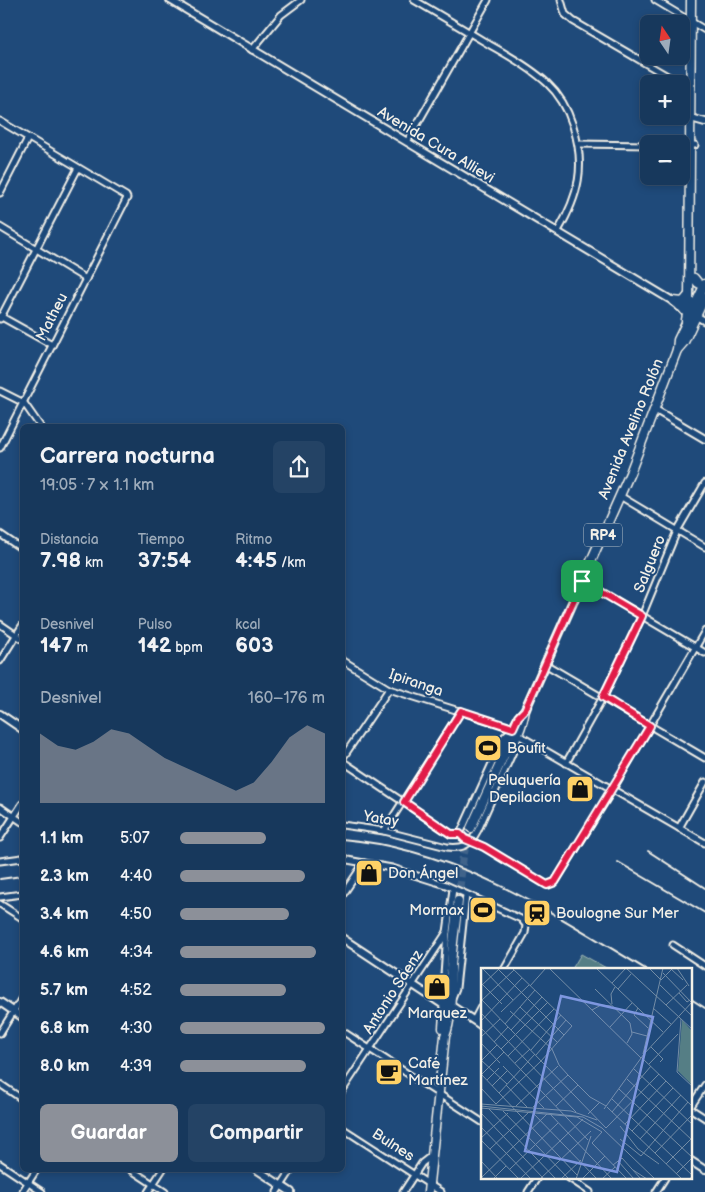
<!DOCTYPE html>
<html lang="es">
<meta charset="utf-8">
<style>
:root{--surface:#17385c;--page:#244365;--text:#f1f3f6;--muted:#9eacbb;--line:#365272;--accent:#8c9099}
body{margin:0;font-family:"Balsamiq Sans",sans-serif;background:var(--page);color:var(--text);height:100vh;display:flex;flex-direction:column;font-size:19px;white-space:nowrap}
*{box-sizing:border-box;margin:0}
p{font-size:16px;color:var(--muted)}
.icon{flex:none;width:28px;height:28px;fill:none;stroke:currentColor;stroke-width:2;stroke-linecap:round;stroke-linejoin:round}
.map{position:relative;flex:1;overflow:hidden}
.drawer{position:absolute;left:20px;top:424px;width:325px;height:748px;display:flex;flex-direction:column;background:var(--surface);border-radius:8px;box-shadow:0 2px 8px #0003,0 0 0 1px var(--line)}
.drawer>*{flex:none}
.needle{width:32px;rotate:347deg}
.fabs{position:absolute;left:640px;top:15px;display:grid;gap:10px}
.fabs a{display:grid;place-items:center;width:50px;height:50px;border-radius:8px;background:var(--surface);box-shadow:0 2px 8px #0003,0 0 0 1px var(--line);font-size:25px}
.pin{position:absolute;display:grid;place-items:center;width:42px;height:42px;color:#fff;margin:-21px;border-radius:10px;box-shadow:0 2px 8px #0006}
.round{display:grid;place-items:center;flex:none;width:52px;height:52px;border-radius:8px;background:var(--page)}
.head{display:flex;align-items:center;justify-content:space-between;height:85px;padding:0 20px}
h1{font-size:22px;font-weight:700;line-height:38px}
.figures{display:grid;grid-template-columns:repeat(3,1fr);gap:8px;height:85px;padding:5px 20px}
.figures div{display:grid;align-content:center}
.figures b{font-size:21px;font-weight:700}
.figures small{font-size:14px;font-weight:400}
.figures p{font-size:14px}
.chart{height:140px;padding:10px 20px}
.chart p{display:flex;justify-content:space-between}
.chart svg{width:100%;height:90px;margin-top:5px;fill:var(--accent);opacity:.7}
.button{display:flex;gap:10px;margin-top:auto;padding:10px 20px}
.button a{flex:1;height:58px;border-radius:8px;background:var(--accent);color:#fff;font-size:20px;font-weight:700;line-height:58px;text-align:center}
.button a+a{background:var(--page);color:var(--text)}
ul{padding:0 20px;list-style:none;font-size:16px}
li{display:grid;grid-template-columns:80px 60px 1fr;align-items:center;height:38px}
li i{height:12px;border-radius:6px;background:var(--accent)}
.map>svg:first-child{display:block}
.green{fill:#557e85;stroke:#a4b8b6}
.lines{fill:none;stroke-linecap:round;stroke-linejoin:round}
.primary-tunnel{stroke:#3f638a;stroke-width:8;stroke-dasharray:8 4;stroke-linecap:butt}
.minor-casing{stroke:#f4f1e8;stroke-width:9}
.tertiary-casing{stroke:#f4f1e8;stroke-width:10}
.secondary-casing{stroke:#f4f1e8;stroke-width:11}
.primary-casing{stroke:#f4f1e8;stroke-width:11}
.minor{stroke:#1f4a7a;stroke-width:5}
.tertiary{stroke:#1f4a7a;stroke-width:6}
.secondary{stroke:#1f4a7a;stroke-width:8}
.primary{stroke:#1f4a7a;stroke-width:8}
.rail{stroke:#f4f1e8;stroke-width:2}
.route-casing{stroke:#fff;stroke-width:10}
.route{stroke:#e11d48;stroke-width:6}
.labels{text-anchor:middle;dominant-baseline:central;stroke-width:4;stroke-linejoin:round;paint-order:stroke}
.shield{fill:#1f4a7a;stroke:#b4bfc7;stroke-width:1}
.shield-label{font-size:14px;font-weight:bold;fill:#f4f1e8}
.street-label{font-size:15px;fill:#f4f1e8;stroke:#1f4a7a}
.poi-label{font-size:15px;fill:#f4f1e8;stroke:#1f4a7a;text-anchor:start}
.inset-road{fill:none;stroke:#748da6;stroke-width:1}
.view{fill:#7e97df;fill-opacity:0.15;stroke:#7e97df;stroke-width:2.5}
.inset-edge{fill:none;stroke:#f4f1e8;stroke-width:2.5}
</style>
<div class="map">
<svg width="705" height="1192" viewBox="0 0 705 1192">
<rect width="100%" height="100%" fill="#1f4a7a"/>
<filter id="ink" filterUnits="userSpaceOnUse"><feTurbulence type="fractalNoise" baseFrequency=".02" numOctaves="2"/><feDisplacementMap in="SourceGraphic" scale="10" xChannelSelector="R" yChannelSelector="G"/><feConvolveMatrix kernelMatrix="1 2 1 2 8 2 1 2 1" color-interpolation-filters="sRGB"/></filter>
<g filter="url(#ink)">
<path class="green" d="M581,954L608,969H572Z"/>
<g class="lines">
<path class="primary-tunnel" d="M458,901L463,856L471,828"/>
<defs>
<g id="minor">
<path d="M414,0C440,15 465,30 490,45C510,56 531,68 547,83C560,95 568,110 573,126C586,166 579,195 558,231"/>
<path d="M561,0L565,14L573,21L681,84"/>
<path d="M655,0L705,30"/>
<path d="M252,50L281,15L301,0"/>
<path d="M0,121L126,196L127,198L0,448"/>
<path d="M407,142L488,0"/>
<path d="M578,144L649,145"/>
<path d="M681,145H695"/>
<path d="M0,193L28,138"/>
<path d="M0,227L86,279"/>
<path d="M0,316L52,345"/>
<path d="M0,319L78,168"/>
<path d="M0,391L24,403L40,426"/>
<path d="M620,496L705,547"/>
<path d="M0,534L22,549"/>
<path d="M583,581L705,653"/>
<path d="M0,624L22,639"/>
<path d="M342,660L389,689L513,728L504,737L460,834"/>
<path d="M0,661L22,626"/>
<path d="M545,664L705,758"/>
<path d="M520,736L705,843"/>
<path d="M342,759L389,689"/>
<path d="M342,761L451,834H460L462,837L484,847L547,885L555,882L613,789L705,631"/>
<path d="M566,763L603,697L642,616L677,531L705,483"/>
<path d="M0,807L22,822"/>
<path d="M342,825L384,831L447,847C464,849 470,845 478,830L516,745"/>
<path d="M679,828L705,782"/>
<path d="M384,831L461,711"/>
<path d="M0,838L22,804"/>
<path d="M342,859L392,868L446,885L521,919L526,925L525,933L504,970"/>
<path d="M0,861L22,858"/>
<path d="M342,896L364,863"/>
<path d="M0,897L22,894"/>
<path d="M0,904L22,918"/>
<path d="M673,945L705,966"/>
<path d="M443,990L447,932L453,889"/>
<path d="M452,998L456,988L466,895"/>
<path d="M474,1020L482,1005"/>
<path d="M342,1031L482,1122"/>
<path d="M0,1033L22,998"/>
<path d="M0,1084L22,1099"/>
<path d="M342,1091L447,932"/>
<path d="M691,1106L705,1085"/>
<path d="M691,1109L705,1118"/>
<path d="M342,1128L441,1192"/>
<path d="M0,1164L42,1192"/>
<path d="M130,1169L165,1192"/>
<path d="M569,1178L590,1192"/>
<path d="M22,1192L37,1169"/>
<path d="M148,1192L163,1169"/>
<path d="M277,1192L292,1169"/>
<path d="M403,1192L422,1163L431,1156"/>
<path d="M528,1192L537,1178"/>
<path d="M656,1192L665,1178"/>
</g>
<g id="tertiary">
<path d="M170,0L671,300L682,309L687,315"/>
<path d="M691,118L705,122"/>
<path d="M696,316L705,321"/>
<path d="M654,409L705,439"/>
<path d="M0,714L22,729"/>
<path d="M342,938L445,1006"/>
<path d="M0,1002L22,1017"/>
<path d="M450,1005L482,1026"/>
<path d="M691,1161L705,1170"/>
<path d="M256,1169L291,1192"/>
</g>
<g id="secondary">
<path d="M673,301L683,302L688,296"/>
<path d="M680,306H687L690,301"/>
<path d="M686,320L689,304L691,0"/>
</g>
<g id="primary">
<path d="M694,278L698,283L704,286"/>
<path d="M677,350L684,342L705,297"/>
<path d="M504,755C515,746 523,724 525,710L630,473L677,350L678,340L705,284"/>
<path d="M471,828L504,755C505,740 515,721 525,710"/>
<path d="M443,1028L446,986L449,978"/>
<path d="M428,1192L445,1036C453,1016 450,992 451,971C451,948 456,924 458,901"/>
</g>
</defs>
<use href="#minor" class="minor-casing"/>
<use href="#tertiary" class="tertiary-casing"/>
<use href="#secondary" class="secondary-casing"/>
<use href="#primary" class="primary-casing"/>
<use href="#minor" class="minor"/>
<use href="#tertiary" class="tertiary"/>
<use href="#secondary" class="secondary"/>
<use href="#primary" class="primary"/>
<g class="rail">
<path d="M342,839C459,849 550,912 647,970"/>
<path d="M648,851L705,888"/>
<path d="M618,862L705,913"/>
<path d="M0,879L22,876"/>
<path d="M691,999L705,1008"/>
</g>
</g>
</g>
<g class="lines" filter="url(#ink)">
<defs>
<path id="route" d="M582,581L642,616L603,697L650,726L555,882L547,885L484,847L465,839L460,834H451L404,802L461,711L513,728L518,717L525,710Z"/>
</defs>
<use href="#route" class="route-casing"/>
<use href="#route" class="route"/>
</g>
<defs>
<symbol id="stadium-square" viewBox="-11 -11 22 22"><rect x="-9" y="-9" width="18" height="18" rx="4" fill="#ffd166" stroke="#1f4a7a"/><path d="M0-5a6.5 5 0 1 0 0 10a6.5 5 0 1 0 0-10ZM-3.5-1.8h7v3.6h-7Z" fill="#111"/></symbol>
<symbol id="shop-square" viewBox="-11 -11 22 22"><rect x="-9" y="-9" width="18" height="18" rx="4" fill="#ffd166" stroke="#1f4a7a"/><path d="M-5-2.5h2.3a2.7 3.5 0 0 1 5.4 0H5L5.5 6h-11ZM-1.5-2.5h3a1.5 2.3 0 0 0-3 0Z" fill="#111"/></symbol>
<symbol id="station-square" viewBox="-11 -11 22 22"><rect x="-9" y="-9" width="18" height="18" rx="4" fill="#ffd166" stroke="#1f4a7a"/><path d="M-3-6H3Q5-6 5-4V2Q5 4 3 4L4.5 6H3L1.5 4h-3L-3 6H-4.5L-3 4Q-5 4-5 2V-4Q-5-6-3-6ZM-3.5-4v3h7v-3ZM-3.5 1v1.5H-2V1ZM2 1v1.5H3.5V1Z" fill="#111"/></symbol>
<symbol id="cafe-square" viewBox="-11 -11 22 22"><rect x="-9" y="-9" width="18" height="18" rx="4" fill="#ffd166" stroke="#1f4a7a"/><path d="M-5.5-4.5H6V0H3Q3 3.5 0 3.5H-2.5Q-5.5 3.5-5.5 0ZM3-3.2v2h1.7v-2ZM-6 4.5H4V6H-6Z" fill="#111"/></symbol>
</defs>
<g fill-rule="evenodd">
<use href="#stadium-square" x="472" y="732" width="32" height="32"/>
<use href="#shop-square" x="564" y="773" width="32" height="32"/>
<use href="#shop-square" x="353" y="857" width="32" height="32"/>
<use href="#stadium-square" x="467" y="894" width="32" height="32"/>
<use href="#station-square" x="521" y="897" width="32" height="32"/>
<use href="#shop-square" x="421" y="971" width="32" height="32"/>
<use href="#cafe-square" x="373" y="1056" width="32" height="32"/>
</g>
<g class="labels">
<rect class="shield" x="584" y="523.5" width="38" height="23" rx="4"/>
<g class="shield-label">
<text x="603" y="535">RP4</text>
</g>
<g class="street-label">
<text transform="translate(436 145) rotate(31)">Avenida Cura Allievi</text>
<text transform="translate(52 317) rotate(-63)">Matheu</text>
<text transform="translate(631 429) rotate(-68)">Avenida Avelino Rolón</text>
<text transform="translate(650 564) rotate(-68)">Salguero</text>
<text transform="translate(416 683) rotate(19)">Ipiranga</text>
<text transform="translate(381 819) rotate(10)">Yatay</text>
<text transform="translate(393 992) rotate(-57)">Antonio Sáenz</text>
<text transform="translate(393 1145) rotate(33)">Bulnes</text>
</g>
<g class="poi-label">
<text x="507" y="748">Boufit</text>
<text x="561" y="780" text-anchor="end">Peluquería<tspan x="561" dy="17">Depilacion</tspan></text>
<text x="388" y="873">Don Ángel</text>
<text x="464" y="910" text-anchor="end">Mormax</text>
<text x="556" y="913">Boulogne Sur Mer</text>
<text x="437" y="1013" text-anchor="middle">Marquez</text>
<text x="408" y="1063">Café<tspan x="408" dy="17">Martínez</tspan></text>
</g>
</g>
<g transform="translate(481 968)">
<rect width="211" height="211" fill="#1f4a7a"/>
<path d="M201,52L211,63V117L197,103Z" fill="#557e85"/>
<path class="inset-road" d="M1,0L32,32M16,0L83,67M68,0L160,90M115,0L182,64M145,0L212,62M168,0L180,12L191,1M196,0L208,18M190,1L202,12M182,5L211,35M0,15L21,36M131,15L145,0M179,17L212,49M0,18L18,1M49,18L65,0M114,21L149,55L151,66L146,75M137,21L150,6M198,25L206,34L209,32M0,31L125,160L178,106M0,33L33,2M131,36L130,26L134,19M185,37L206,17M39,39L76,74M157,40L153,47L167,60M172,40L190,56M111,42L120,37L130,38M29,43L71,81L78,97L87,107L109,129L125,138M20,44L48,17M0,45L95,144M200,51L196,104L212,119M0,53L41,10M24,56L54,22M129,59L151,35M0,60L107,172M30,62L61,29M151,64L166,68M0,69L19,51M13,74L27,59M0,75L19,95M170,79L182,91L179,94M20,81L67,34M50,82L80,47M162,86L182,0M55,87L85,52M27,88L73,41M161,90L212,139M0,92L26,116M0,93L16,77M34,95L49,81M168,96L197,66M22,98L63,140M153,101L212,157M0,106L96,207M0,107L23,84M146,111L212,173M6,112L18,100M25,117L46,139M11,118L26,103M0,120L15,136M138,121L212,190M18,125L54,86M131,131L212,208L208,211M0,136L90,143L116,152M15,136L60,93L91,58L31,0M0,138L102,149L121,160L174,211M35,138L77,98M75,138L97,117M52,139L87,107M126,139L201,211M0,140L96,149L121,164L111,175M8,141L75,211M123,141L163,86L212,33M22,143L88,211M131,144L170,98M0,145L63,211M52,145L116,211M69,146L131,211M107,146L119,134M144,156L185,113M139,158L157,181L178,196M0,159L50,211M151,163L192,120M0,170L27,145M139,171L160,188L207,134M159,171L200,127M0,172L38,211M111,175L146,211M9,181L48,144M174,185L212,146M0,193L17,211M137,193L153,211M185,196L212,169M132,197L141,190L160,211M29,201L77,155M152,202L166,211M195,206L212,189M0,210L66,146M60,210L110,163M12,211L25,198M39,211L102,151M80,211L100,192M95,211L110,168M101,211L124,188M121,211L134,199"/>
<path class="view" d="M80,28L172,49L136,204L44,183Z"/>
<rect width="211" height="211" class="inset-edge"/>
</g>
</svg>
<div class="fabs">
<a><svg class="needle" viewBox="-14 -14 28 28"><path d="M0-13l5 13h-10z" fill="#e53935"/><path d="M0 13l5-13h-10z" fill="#9eacbb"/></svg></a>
<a>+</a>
<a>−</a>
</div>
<div class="pin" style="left:582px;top:581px;background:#1e9e55"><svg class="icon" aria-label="arrive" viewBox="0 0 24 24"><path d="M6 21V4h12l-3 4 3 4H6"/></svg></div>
<section class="drawer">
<div class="head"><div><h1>Carrera nocturna</h1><p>19:05 · 7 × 1.1 km</p></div><a class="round"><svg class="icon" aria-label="share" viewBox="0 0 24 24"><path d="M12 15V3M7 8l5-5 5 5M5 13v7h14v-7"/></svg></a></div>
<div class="figures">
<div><p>Distancia</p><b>7.98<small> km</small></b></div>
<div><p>Tiempo</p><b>37:54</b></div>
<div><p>Ritmo</p><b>4:45<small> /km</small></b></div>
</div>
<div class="figures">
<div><p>Desnivel</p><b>147<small> m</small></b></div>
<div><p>Pulso</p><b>142<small> bpm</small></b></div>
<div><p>kcal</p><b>603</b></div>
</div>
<div class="chart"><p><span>Desnivel</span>160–176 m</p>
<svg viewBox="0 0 160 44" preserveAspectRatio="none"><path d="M0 44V10L10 16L20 18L30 14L40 8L50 10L60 16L70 22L80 26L90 30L100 34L110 38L120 34L130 24L140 12L150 6L160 10V44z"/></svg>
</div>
<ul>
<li><b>1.1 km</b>5:07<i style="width:59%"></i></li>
<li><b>2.3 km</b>4:40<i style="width:86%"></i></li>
<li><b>3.4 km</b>4:50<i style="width:75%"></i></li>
<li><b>4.6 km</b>4:34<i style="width:94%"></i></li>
<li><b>5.7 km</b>4:52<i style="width:73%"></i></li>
<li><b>6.8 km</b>4:30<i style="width:100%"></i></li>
<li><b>8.0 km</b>4:39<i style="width:87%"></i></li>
</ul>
<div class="button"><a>Guardar</a><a>Compartir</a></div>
</section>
</div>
